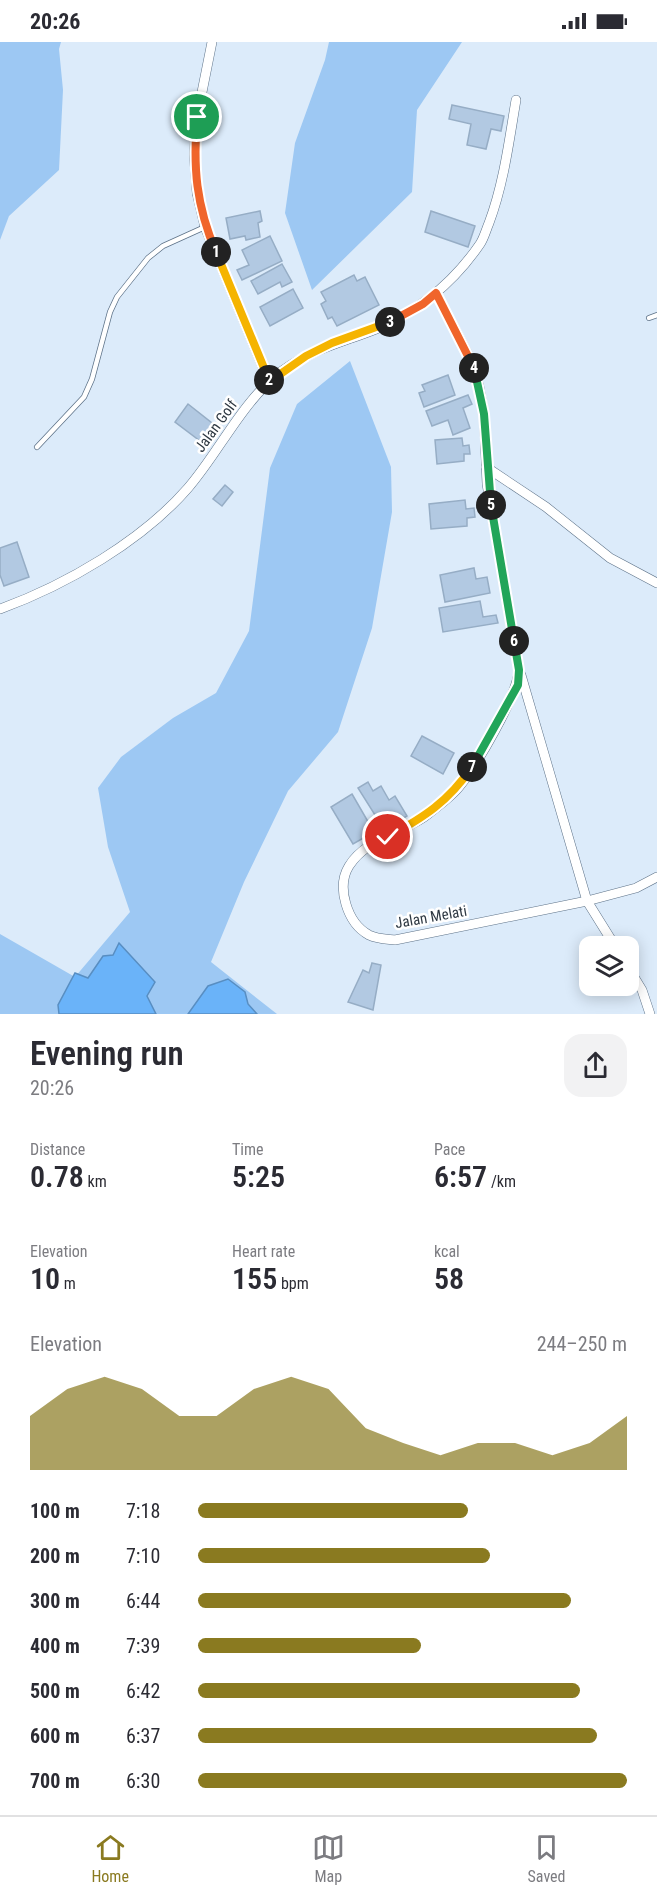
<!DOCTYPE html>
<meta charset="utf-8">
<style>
:root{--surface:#fff;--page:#f2f2f3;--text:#2b2b33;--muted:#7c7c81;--line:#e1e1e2;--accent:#8a7a20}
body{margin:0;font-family:"Roboto Condensed",sans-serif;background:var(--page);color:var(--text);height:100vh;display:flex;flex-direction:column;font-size:22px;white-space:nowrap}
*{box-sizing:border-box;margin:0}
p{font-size:20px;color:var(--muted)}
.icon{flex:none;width:33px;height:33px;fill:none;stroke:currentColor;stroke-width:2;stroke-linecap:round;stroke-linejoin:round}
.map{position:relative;height:972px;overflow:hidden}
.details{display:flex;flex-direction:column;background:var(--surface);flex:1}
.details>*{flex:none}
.tools{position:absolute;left:579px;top:894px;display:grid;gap:12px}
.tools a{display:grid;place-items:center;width:60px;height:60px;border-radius:12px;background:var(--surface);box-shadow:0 3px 15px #0003;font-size:30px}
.pin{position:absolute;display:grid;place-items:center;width:51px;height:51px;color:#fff;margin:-26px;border:3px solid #fff;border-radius:50%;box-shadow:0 2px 6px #0007}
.km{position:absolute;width:30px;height:30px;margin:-15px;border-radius:50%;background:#222;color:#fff;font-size:16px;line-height:30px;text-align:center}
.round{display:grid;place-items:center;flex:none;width:63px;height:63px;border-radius:18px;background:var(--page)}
.summary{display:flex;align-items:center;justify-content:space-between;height:102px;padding:0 30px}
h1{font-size:33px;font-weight:600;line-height:45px}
.figures{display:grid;grid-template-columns:repeat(3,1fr);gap:9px;height:102px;padding:6px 30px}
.figures div{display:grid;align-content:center}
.figures b{font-size:30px;font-weight:600}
.figures small{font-size:16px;font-weight:400}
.figures p{font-size:16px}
.chart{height:168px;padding:12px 30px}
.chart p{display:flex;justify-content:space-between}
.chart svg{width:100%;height:108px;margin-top:6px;fill:var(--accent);opacity:.7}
ul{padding:0 30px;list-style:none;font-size:20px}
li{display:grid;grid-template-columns:96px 72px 1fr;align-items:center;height:45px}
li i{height:15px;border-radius:8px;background:var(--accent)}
.status{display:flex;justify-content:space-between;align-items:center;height:42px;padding:0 30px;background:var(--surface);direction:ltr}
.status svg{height:16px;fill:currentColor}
.dock{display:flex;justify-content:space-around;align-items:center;height:84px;border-top:2px solid var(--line);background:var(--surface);font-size:16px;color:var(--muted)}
.dock a{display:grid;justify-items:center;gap:3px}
.dock .selected{color:var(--accent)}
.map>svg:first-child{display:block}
.green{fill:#9dc8f3}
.water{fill:#6ab3f9;stroke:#588ec2;stroke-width:1.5}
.building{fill:#b2c9e2;stroke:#96adc5;stroke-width:1.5}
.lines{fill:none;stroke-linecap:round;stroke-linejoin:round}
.service-casing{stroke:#5d7288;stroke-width:6}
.minor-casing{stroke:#5d7288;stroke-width:10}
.service{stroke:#fff;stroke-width:4.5}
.minor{stroke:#fff;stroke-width:9}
.split-1-casing{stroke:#fff;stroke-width:12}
.split-2-casing{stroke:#fff;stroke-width:12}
.split-3-casing{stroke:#fff;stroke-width:12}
.split-4-casing{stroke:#fff;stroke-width:12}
.split-5-casing{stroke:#fff;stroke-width:12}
.split-6-casing{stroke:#fff;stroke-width:12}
.split-7-casing{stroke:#fff;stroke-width:12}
.split-8-casing{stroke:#fff;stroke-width:12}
.split-1{stroke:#f0652b;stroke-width:8}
.split-2{stroke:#f5b400;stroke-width:8}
.split-3{stroke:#f5b400;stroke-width:8}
.split-4{stroke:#f0652b;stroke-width:8}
.split-5{stroke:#22a559;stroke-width:8}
.split-6{stroke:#22a559;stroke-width:8}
.split-7{stroke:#22a559;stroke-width:8}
.split-8{stroke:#f5b400;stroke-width:8}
.labels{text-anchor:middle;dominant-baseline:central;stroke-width:5;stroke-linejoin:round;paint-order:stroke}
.street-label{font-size:15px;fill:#2e3842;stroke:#fff}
</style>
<div class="status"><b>20:26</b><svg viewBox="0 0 49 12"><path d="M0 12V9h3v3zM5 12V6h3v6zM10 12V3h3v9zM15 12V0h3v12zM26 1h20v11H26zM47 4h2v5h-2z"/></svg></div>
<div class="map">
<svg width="657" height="972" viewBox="0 0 657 972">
<rect width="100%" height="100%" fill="#dcebfa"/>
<g class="green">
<path d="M0,0H61L59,7L63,48L59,128L9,174L0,198Z"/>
<path d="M329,0H462L417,68L412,150L312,248L285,171L295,101L325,18Z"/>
<path d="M350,319L391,425L392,470L372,586L338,690L288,749L244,840L211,920L277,972H0V892L75,935L130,870L108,805L98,746L121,715L173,676L216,651L249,589L270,426L297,362Z"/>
</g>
<g class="water">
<path d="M119,901L155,940L147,954L156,972H59L58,963L75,931L88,936L103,914L113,913Z"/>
<path d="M228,937L245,950L248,962L257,972H188L208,944Z"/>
</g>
<g class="building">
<path d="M452,63L504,74L501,89L491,87L486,107L467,103L471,82L449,77Z"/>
<path d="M260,169L262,179L258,181L260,195L246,198L245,194L230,197L226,176Z"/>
<path d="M431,169L475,184L468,205L425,190Z"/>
<path d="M270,194L282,219L242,238L237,228L249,223L242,208Z"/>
<path d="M282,222L292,240L282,245L280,240L258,252L251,239Z"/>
<path d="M354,233L357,239L365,235L379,263L337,284L332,275L328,277L321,262L326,259L321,250Z"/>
<path d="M293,247L303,266L270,284L260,265Z"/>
<path d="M448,333L455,353L424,365L419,351L425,349L422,343Z"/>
<path d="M468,353L472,362L463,366L470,386L453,393L448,378L432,384L426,369Z"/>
<path d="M188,362L217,385L204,402L175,380Z"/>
<path d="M462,396L463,404L469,403L470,412H464V419L437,422L435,398Z"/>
<path d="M225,443L233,450L222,464L213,457Z"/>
<path d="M465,458L466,467L474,466L475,475L467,476V484L431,487L429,462Z"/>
<path d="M17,500L29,535L4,544L0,533V506Z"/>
<path d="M474,526L476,537L487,535L490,551L445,560L440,533Z"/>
<path d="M480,559L483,575L496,573L498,581L443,590L439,566Z"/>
<path d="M422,694L454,711L443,732L411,714Z"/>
<path d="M368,740L373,749L381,744L389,758L395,754L407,774L390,784L386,777L380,781L358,746Z"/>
<path d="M352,752L374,790L353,802L331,765Z"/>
<path d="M372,921L381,923L373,968L348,960L363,928L369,931Z"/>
</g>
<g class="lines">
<defs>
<g id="service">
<path d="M649,276L657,273"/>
<path d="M37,405L84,355L92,337L110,270L117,255L148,216L163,204L205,185"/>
</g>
<g id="minor">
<path d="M212,0L197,75L194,112L197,151L205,185L269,340"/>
<path d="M436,251L471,318L479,344L484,372L487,442L519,628C516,657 478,721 459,745C450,756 436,766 424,775C400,791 365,798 349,824C336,845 347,881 369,893C377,897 386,897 395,898L587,859L636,846L657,835"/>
<path d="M486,425L546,465L610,516L657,541"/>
<path d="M0,567C66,543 142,499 188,446C220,409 242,359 282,329C314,306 341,301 376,287C419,269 454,240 480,202C484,196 486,188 489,181C504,141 509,99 516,58"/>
<path d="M521,633L587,859L615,904"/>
<path d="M628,925L642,948L650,972"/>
</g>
</defs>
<use href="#service" class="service-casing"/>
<use href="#minor" class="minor-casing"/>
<use href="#service" class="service"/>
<use href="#minor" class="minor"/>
</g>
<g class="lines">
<defs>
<path id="split-1" d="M197,75C193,126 196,163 216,210"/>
<path id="split-2" d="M216,210L269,338"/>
<path id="split-3" d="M269,338V340L306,314L332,301L390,280"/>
<path id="split-4" d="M390,280L423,262L436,251L474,326"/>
<path id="split-5" d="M474,326L484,372L491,463"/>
<path id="split-6" d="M491,463L514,599"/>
<path id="split-7" d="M472,725L518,643L519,628L514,599"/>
<path id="split-8" d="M388,795C424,775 448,760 472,725"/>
</defs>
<use href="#split-1" class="split-1-casing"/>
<use href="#split-2" class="split-2-casing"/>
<use href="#split-3" class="split-3-casing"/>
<use href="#split-4" class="split-4-casing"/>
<use href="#split-5" class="split-5-casing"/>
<use href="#split-6" class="split-6-casing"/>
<use href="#split-7" class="split-7-casing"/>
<use href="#split-8" class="split-8-casing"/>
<use href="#split-1" class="split-1"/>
<use href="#split-2" class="split-2"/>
<use href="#split-3" class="split-3"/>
<use href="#split-4" class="split-4"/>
<use href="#split-5" class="split-5"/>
<use href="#split-6" class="split-6"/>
<use href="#split-7" class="split-7"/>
<use href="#split-8" class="split-8"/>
</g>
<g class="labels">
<g class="street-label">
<text transform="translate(216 384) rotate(-54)">Jalan Golf</text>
<text transform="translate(431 875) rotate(-10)">Jalan Melati</text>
</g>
</g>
</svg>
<div class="tools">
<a><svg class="icon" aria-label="layers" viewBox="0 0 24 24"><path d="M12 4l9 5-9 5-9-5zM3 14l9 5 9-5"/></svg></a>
</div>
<div class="pin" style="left:197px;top:75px;background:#1e9e55"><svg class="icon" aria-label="arrive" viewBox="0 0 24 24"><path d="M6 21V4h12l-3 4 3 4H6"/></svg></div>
<div class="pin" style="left:388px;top:795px;background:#d93025"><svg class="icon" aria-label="check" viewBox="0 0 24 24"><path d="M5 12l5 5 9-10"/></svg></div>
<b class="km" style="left:216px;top:210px">1</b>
<b class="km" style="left:269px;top:338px">2</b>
<b class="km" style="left:390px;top:280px">3</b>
<b class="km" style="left:474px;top:326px">4</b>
<b class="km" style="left:491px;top:463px">5</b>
<b class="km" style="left:514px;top:599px">6</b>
<b class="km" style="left:472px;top:725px">7</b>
</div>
<section class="details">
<div class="summary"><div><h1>Evening run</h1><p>20:26</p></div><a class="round"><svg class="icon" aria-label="share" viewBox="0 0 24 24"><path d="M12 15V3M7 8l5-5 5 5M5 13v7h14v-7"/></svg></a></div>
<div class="figures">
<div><p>Distance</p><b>0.78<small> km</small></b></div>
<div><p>Time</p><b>5:25</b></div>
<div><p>Pace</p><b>6:57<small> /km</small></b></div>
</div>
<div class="figures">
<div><p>Elevation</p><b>10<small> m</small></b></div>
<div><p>Heart rate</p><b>155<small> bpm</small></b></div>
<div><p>kcal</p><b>58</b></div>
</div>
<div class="chart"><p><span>Elevation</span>244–250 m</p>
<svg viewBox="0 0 160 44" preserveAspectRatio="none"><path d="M0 44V22L10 11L20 6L30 11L40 22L50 22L60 11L70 6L80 11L90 27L100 33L110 38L120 33L130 33L140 38L150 33L160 22V44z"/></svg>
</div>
<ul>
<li><b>100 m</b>7:18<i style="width:63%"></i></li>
<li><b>200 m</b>7:10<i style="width:68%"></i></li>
<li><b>300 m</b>6:44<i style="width:87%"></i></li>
<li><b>400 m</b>7:39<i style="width:52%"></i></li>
<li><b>500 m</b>6:42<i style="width:89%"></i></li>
<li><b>600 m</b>6:37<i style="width:93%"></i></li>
<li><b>700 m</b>6:30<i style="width:100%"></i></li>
</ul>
</section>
<nav class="dock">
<a class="selected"><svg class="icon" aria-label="home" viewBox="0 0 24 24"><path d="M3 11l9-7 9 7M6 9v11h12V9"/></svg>Home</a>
<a><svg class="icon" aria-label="map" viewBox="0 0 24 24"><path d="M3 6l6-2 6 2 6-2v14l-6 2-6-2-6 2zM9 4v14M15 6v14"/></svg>Map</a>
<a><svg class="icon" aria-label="saved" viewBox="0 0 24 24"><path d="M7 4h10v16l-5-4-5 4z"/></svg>Saved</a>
</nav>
